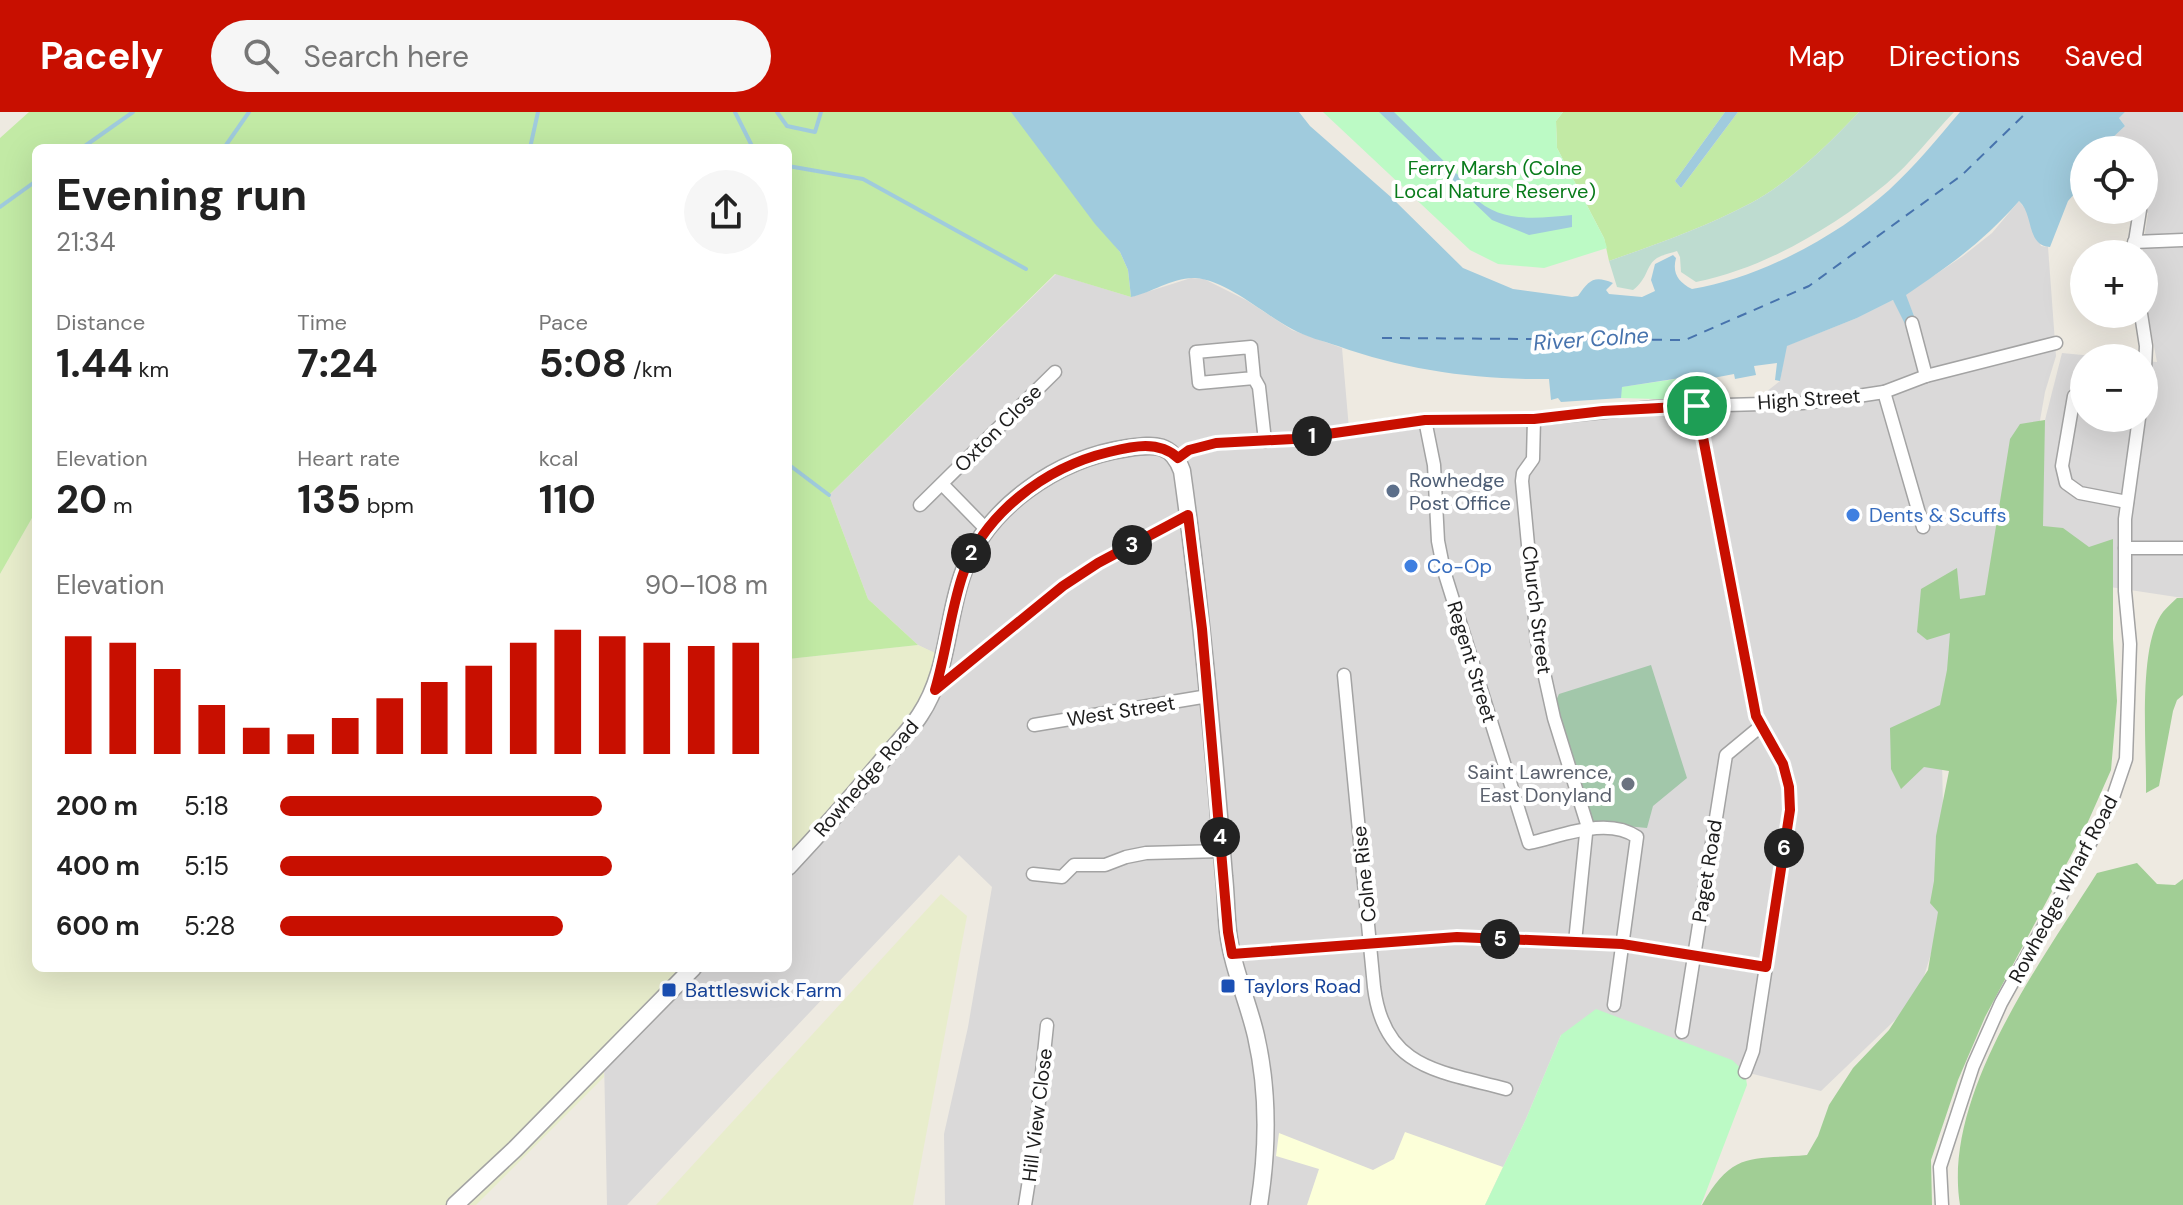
<!DOCTYPE html>
<meta charset="utf-8">
<style>
:root{--surface:#fff;--page:#f6f6f6;--text:#222;--muted:#767676;--accent:#c80f00}
body{margin:0;font-family:"DM Sans",sans-serif;background:var(--page);color:var(--text);height:100vh;display:flex;flex-direction:column;font-size:30px;white-space:nowrap}
*{box-sizing:border-box;margin:0}
p{font-size:26px;color:var(--muted)}
.icon{flex:none;width:44px;height:44px;fill:none;stroke:currentColor;stroke-width:2;stroke-linecap:round;stroke-linejoin:round}
.map{position:relative;flex:1;overflow:hidden}
.details{position:absolute;left:32px;top:32px;width:760px;height:828px;display:flex;flex-direction:column;background:var(--surface);border-radius:12px;box-shadow:0 8px 32px #0002}
.details>*{flex:none}
.buttons{position:absolute;left:2070px;top:24px;display:grid;gap:16px}
.buttons a{display:grid;place-items:center;width:88px;height:88px;border-radius:50%;background:var(--surface);box-shadow:0 8px 32px #0002;font-size:40px}
.pin{position:absolute;display:grid;place-items:center;width:68px;height:68px;color:#fff;margin:-34px;border:4px solid #fff;border-radius:50%;box-shadow:0 2px 8px #0007}
.km{position:absolute;width:40px;height:40px;margin:-20px;border-radius:50%;background:#222;color:#fff;font-size:22px;line-height:40px;text-align:center}
.round{display:grid;place-items:center;flex:none;width:84px;height:84px;border-radius:42px;background:var(--page)}
.summary{display:flex;align-items:center;justify-content:space-between;height:136px;padding:0 24px}
h1{font-size:44px;font-weight:700;line-height:60px}
.stats{display:grid;grid-template-columns:repeat(3,1fr);gap:12px;height:136px;padding:8px 24px}
.stats div{display:grid;align-content:center}
.stats b{font-size:40px;font-weight:700}
.stats small{font-size:22px;font-weight:400}
.stats p{font-size:22px}
.chart{height:224px;padding:16px 24px}
.chart p{display:flex;justify-content:space-between}
.chart svg{width:100%;height:144px;margin-top:8px;stroke:var(--accent);stroke-width:6}
ul{padding:0 24px;list-style:none;font-size:26px}
li{display:grid;grid-template-columns:128px 96px 1fr;align-items:center;height:60px}
li i{height:20px;border-radius:10px;background:var(--accent)}
header{display:flex;align-items:center;gap:48px;box-sizing:border-box;height:112px;padding:0 40px;background:var(--accent);color:#fff}
header strong{font-size:38px}
nav{display:flex;gap:44px;margin-inline-start:auto;font-size:28px}
.search{width:560px;height:72px;background:var(--page);display:flex;align-items:center;gap:20px;box-sizing:border-box;padding:0 28px;border-radius:44px;color:var(--muted);font-size:30px}
.map>svg:first-child{display:block}
.residential{fill:#dad9d9}
.education{fill:#fcffd9}
.farmland{fill:#e8edcc}
.grass{fill:#c2eaa5}
.forest{fill:#a1ce95}
.wetland{fill:#bedcd0}
.cemetery{fill:#a2c7aa}
.park{fill:#bcfac5}
.water{fill:#a0cbdd}
.lines{fill:none;stroke-linecap:round;stroke-linejoin:round}
.stream{stroke:#a0cbdd;stroke-width:4}
.ferry{stroke:#4773ad;stroke-width:2;stroke-dasharray:10 8;stroke-linecap:butt}
.minor-casing{stroke:#a3a3a3;stroke-width:15}
.tertiary-casing{stroke:#a3a3a3;stroke-width:19}
.minor{stroke:#fff;stroke-width:12}
.tertiary{stroke:#fff;stroke-width:16}
.route-casing{stroke:#fff;stroke-width:16}
.route{stroke:#c80f00;stroke-width:10}
.service-dot{fill:#5c6f8a;stroke:#fff;stroke-width:3}
.shop-dot{fill:#3f7fe0;stroke:#fff;stroke-width:3}
.worship-dot{fill:#6b7280;stroke:#fff;stroke-width:3}
.transit-dot{fill:#1a4fb4;stroke:#fff;stroke-width:3}
.labels{text-anchor:middle;dominant-baseline:central;stroke-width:8;stroke-linejoin:round;paint-order:stroke}
.park-label{font-size:20px;fill:#097b1b;stroke:#fff}
.street-label{font-size:20px;fill:#1c1c1c;stroke:#fff}
.service-label{font-size:20px;fill:#4e5e75;stroke:#fff;text-anchor:start}
.shop-label{font-size:20px;fill:#366cbe;stroke:#fff;text-anchor:start}
.worship-label{font-size:20px;fill:#5b616d;stroke:#fff;text-anchor:end}
.transit-label{font-size:20px;fill:#164399;stroke:#fff;text-anchor:start}
.water-label{font-size:22px;font-style:italic;fill:#4773ad;stroke:#fff}
</style>
<header>
<strong>Pacely</strong>
<div class="search"><svg class="icon" aria-label="search" viewBox="0 0 24 24"><circle cx="10" cy="10" r="6"/><path d="M15 15l6 6"/></svg>Search here</div>
<nav><a>Map</a><a>Directions</a><a>Saved</a></nav>
</header>
<div class="map">
<svg width="2183" height="1093" viewBox="0 0 2183 1093">
<rect width="100%" height="100%" fill="#eeeae1"/>
<path class="residential" d="M2125,0H2183V486L2110,475L2024,397L1941,598L1945,796L1917,887L1821,979L1745,960L1561,923L1526,1007L1485,1093H945L944,1022L968,915L992,775L959,743L627,1093H607L604,947L693,856H788V755L944,546L918,533L868,487L829,383L1056,162L1131,185L1191,166L1204,167L1246,188L1292,218L1342,236L1349,317L1752,291L1780,269L1786,234L1857,206L1893,188L1916,208L1905,183L1963,144L1992,121L2019,89L2027,99L2041,134L2048,135L2056,244L2045,280L2029,371L2062,241L2113,246H2084V306H2144V249L2157,250L2144,182V142H2142L2148,101L2142,98L2144,38H2109L2108,30L2125,14L2119,6Z"/>
<path class="education" d="M1405,1020L1503,1055L1485,1093H1307L1319,1057L1276,1044L1279,1021L1373,1058L1394,1047Z"/>
<g class="farmland">
<path d="M36,399V856H691L604,947V965L476,1093H0V462Z"/>
<path d="M918,533L944,545L935,578L788,754V547Z"/>
<path d="M941,782L967,804L913,1093H656Z"/>
</g>
<g class="grass">
<path d="M29,0H1012L1120,140L1128,158L1131,185L1055,162L829,383L868,487L918,533L788,547V36H36V399L0,462V26Z"/>
<path d="M1563,0H1725L1675,69L1681,76L1738,0H1859C1830,31 1789,71 1751,91C1706,115 1657,132 1609,149L1604,126L1557,36L1556,9Z"/>
</g>
<g class="forest">
<path d="M2045,308L2043,414L2063,416L2089,435L2113,427V527L2117,589L2111,658L2083,721L1985,905L1958,968L1931,1048L1932,1093H1702C1733,1038 1751,1048 1807,1043L1818,1024L1829,993L1853,956L1889,918L1928,858L1938,800L1930,791L1934,769L1936,724L1949,659L1924,655L1901,677L1891,657L1890,616L1940,593L1947,558L1950,521L1927,528L1917,520L1921,477L1957,456L1960,487L1985,483L2010,327L2020,312Z"/>
<path d="M2177,486H2183V583L2177,588L2173,599L2159,674L2146,681C2147,637 2137,534 2163,500C2167,495 2172,491 2177,486Z"/>
<path d="M2137,751L2157,772L2175,773L2183,767V1093H1960C1942,983 2041,850 2097,761Z"/>
</g>
<path class="wetland" d="M1859,0H1954C1932,23 1911,51 1886,72C1832,116 1765,156 1696,170L1681,160L1680,145L1677,139C1671,141 1662,143 1657,146C1646,153 1648,167 1633,178L1617,175L1609,149C1657,132 1706,115 1751,91C1789,71 1830,31 1859,0Z"/>
<path class="cemetery" d="M1651,553L1687,666L1653,694L1647,716L1594,711L1564,629L1554,593L1559,582Z"/>
<g class="park">
<path d="M1323,0H1563L1556,9L1557,36L1604,126L1607,136L1544,156L1498,152L1470,138Z"/>
<path d="M1683,266L1687,271L1690,288L1621,286V275Z"/>
<path d="M1596,897L1732,948L1745,960L1747,973L1701,1093H1485L1526,1007L1561,923Z"/>
</g>
<g class="water">
<path d="M1011,0H1299L1310,14L1392,86L1463,156L1513,177L1572,185L1578,184C1589,168 1594,163 1613,171L1606,178L1609,182L1642,185L1655,179L1651,168L1655,152L1673,143L1676,146C1672,161 1678,170 1692,177C1760,166 1838,124 1889,78C1915,54 1937,27 1960,0H2125L2119,6L2125,14L2108,30L2100,28L2088,38H2084L2081,50L2084,71L2068,89L2050,135C2026,134 2034,102 2019,89C1983,130 1950,153 1906,183L1916,209L1906,214L1893,188L1857,206L1787,234L1780,269L1775,268L1777,251L1754,254L1756,263L1735,267L1734,262L1687,271L1680,266L1622,275L1621,286L1561,290L1558,286L1551,288L1549,267C1477,268 1405,258 1338,234C1323,229 1306,225 1292,217C1263,202 1227,168 1195,166C1173,165 1151,181 1131,185L1128,158L1120,140L1095,112Z"/>
<path d="M1379,0H1394L1458,63C1461,73 1467,77 1473,84C1500,112 1537,106 1572,103V115L1529,123L1492,108Z"/>
<path d="M1725,0H1738L1681,76L1675,69Z"/>
</g>
<g class="lines">
<g class="stream">
<path d="M735,0L753,36"/>
<path d="M777,0L787,14L815,20L821,0"/>
<path d="M82,36L133,0"/>
<path d="M224,36L249,0"/>
<path d="M530,36L538,0"/>
<path d="M788,54L863,67L1026,157"/>
<path d="M0,95L36,69"/>
<path d="M788,352L829,383"/>
</g>
<path class="ferry" d="M1382,226L1685,228L1809,174L1962,63L2027,0"/>
<defs>
<g id="minor">
<path d="M2134,130L2183,128"/>
<path d="M2133,142L2140,98"/>
<path d="M2141,202L2146,234L2144,280"/>
<path d="M1912,211L1926,264"/>
<path d="M1254,266L1199,271L1196,240L1251,235L1254,266L1259,275L1265,329"/>
<path d="M1884,280L1923,415"/>
<path d="M2074,284L2062,354L2066,371L2080,381L2127,390"/>
<path d="M1697,294L1756,604L1783,652L1789,675L1790,698L1753,939L1745,960"/>
<path d="M1534,307L1533,347L1523,361L1522,369L1537,529L1554,606L1587,712L1575,830"/>
<path d="M1425,308L1434,353L1438,429L1444,459L1529,731C1562,724 1607,704 1637,725L1614,893"/>
<path d="M1178,346L1189,338L1216,331L1293,327L1425,308L1534,307L1654,295L1802,291L1838,287L1884,280L1926,264L2056,231"/>
<path d="M942,372L987,418"/>
<path d="M920,393L1055,260"/>
<path d="M2125,436H2183"/>
<path d="M1344,563L1374,875C1384,957 1439,959 1506,977"/>
<path d="M935,578L1063,474L1098,451L1188,403"/>
<path d="M1034,613L1208,584"/>
<path d="M1033,762L1062,765L1074,753H1105L1126,745L1146,741L1222,739"/>
<path d="M1232,842L1457,825L1622,832L1766,855"/>
<path d="M1682,920L1726,643L1761,614"/>
<path d="M1025,1093L1034,1037L1047,913"/>
<path d="M1942,1093L1940,1055L1973,954L2001,891L2109,697L2126,647L2130,532L2125,479V407L2139,306"/>
</g>
<g id="tertiary">
<path d="M788,755C820,721 851,686 881,650C894,635 909,620 920,603C948,561 946,511 962,464C985,395 1058,346 1128,336C1155,332 1172,331 1182,359C1201,494 1213,629 1224,764C1226,782 1226,801 1228,819C1232,855 1248,889 1256,924C1269,981 1268,1036 1259,1093"/>
<path d="M455,1093L515,1037L693,856"/>
</g>
</defs>
<use href="#minor" class="minor-casing"/>
<use href="#tertiary" class="tertiary-casing"/>
<use href="#minor" class="minor"/>
<use href="#tertiary" class="tertiary"/>
</g>
<g class="lines">
<defs>
<path id="route" d="M1697,294L1756,604L1783,652L1789,675L1790,698L1766,855L1622,832L1457,825L1232,842L1228,820L1202,517L1188,403L1098,451L1063,474L935,578C946,541 950,502 962,465C982,402 1046,355 1109,340C1133,334 1159,328 1178,346L1189,338L1216,331L1293,327L1425,308L1534,307L1603,299Z"/>
</defs>
<use href="#route" class="route-casing"/>
<use href="#route" class="route"/>
</g>
<circle class="service-dot" cx="1393" cy="379" r="8"/>
<g class="shop-dot">
<circle cx="1853" cy="403" r="8"/>
<circle cx="1411" cy="454" r="8"/>
</g>
<circle class="worship-dot" cx="1628" cy="672" r="8"/>
<g class="transit-dot">
<rect x="1220" y="866" width="16" height="16" rx="4"/>
<rect x="661" y="870" width="16" height="16" rx="4"/>
</g>
<g class="labels">
<g class="park-label">
<text x="1495" y="56">Ferry Marsh (Colne<tspan x="1495" dy="23">Local Nature Reserve)</tspan></text>
</g>
<g class="street-label">
<text transform="translate(1809 287) rotate(-4)">High Street</text>
<text transform="translate(998 316) rotate(-45)">Oxton Close</text>
<text transform="translate(1537 498) rotate(83)">Church Street</text>
<text transform="translate(1472 550) rotate(73)">Regent Street</text>
<text transform="translate(1121 599) rotate(-9)">West Street</text>
<text transform="translate(866 666) rotate(-49)">Rowhedge Road</text>
<text transform="translate(1707 759) rotate(-81)">Paget Road</text>
<text transform="translate(1364 762) rotate(-96)">Colne Rise</text>
<text transform="translate(2063 777) rotate(-62)">Rowhedge Wharf Road</text>
<text transform="translate(1037 1003) rotate(-83)">Hill View Close</text>
</g>
<g class="service-label">
<text x="1409" y="368">Rowhedge<tspan x="1409" dy="23">Post Office</tspan></text>
</g>
<g class="shop-label">
<text x="1869" y="403">Dents &amp; Scuffs</text>
<text x="1427" y="454">Co-Op</text>
</g>
<g class="worship-label">
<text x="1612" y="660">Saint Lawrence,<tspan x="1612" dy="23">East Donyland</tspan></text>
</g>
<g class="transit-label">
<text x="1244" y="874">Taylors Road</text>
<text x="685" y="878">Battleswick Farm</text>
</g>
<g class="water-label">
<text transform="translate(1591 227) rotate(-4)">River Colne</text>
</g>
</g>
</svg>
<div class="buttons">
<a><svg class="icon" aria-label="locate" viewBox="0 0 24 24"><circle cx="12" cy="12" r="6"/><path d="M12 2v4M12 18v4M2 12h4M18 12h4"/></svg></a>
<a>+</a>
<a>−</a>
</div>
<div class="pin" style="left:1697px;top:294px;background:#1e9e55"><svg class="icon" aria-label="arrive" viewBox="0 0 24 24"><path d="M6 21V4h12l-3 4 3 4H6"/></svg></div>
<b class="km" style="left:1312px;top:324px">1</b>
<b class="km" style="left:971px;top:441px">2</b>
<b class="km" style="left:1132px;top:433px">3</b>
<b class="km" style="left:1220px;top:725px">4</b>
<b class="km" style="left:1500px;top:827px">5</b>
<b class="km" style="left:1784px;top:736px">6</b>
<section class="details">
<div class="summary"><div><h1>Evening run</h1><p>21:34</p></div><a class="round"><svg class="icon" aria-label="share" viewBox="0 0 24 24"><path d="M12 15V3M7 8l5-5 5 5M5 13v7h14v-7"/></svg></a></div>
<div class="stats">
<div><p>Distance</p><b>1.44<small> km</small></b></div>
<div><p>Time</p><b>7:24</b></div>
<div><p>Pace</p><b>5:08<small> /km</small></b></div>
</div>
<div class="stats">
<div><p>Elevation</p><b>20<small> m</small></b></div>
<div><p>Heart rate</p><b>135<small> bpm</small></b></div>
<div><p>kcal</p><b>110</b></div>
</div>
<div class="chart"><p><span>Elevation</span>90–108 m</p>
<svg viewBox="0 0 160 44" preserveAspectRatio="none"><path d="M5 44V8M15 44V10M25 44V18M35 44V29M45 44V36M55 44V38M65 44V33M75 44V27M85 44V22M95 44V17M105 44V10M115 44V6M125 44V8M135 44V10M145 44V11M155 44V10"/></svg>
</div>
<ul>
<li><b>200 m</b>5:18<i style="width:66%"></i></li>
<li><b>400 m</b>5:15<i style="width:68%"></i></li>
<li><b>600 m</b>5:28<i style="width:58%"></i></li>
</ul>
</section>
</div>
